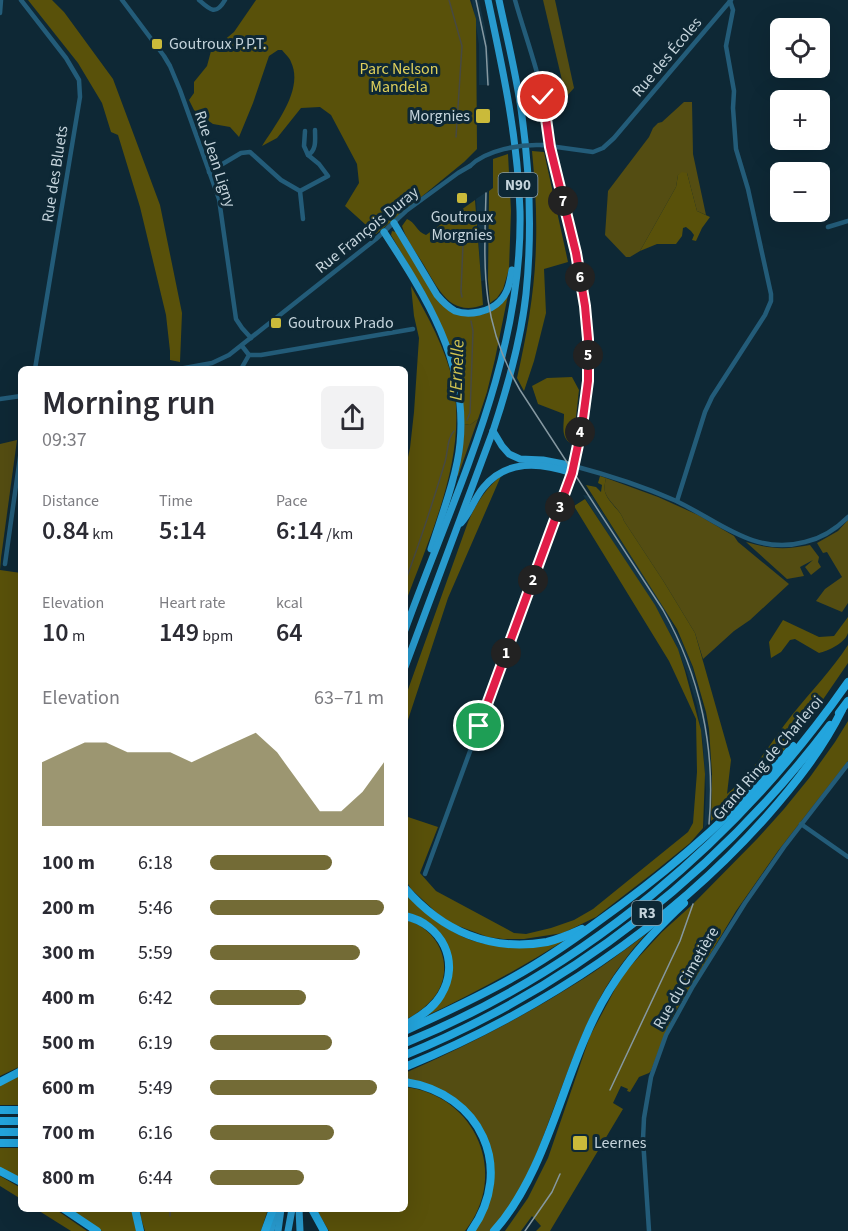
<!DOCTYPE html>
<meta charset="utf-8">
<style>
:root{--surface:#fff;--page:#f2f2f3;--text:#2b2b33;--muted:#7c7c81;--accent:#736b36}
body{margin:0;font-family:"Source Sans 3",sans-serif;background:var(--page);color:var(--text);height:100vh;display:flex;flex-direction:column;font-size:22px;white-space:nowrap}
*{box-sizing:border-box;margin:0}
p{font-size:20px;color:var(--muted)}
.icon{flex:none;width:33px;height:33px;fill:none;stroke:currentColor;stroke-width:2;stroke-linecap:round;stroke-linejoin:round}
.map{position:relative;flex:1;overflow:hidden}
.drawer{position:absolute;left:18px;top:366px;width:390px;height:846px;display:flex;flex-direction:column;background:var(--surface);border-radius:9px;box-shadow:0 6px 24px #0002}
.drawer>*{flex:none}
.controls{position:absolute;left:770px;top:18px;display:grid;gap:12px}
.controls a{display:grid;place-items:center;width:60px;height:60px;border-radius:9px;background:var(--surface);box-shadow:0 6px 24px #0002;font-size:30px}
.pin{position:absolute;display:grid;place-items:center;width:51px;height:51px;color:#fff;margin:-26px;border:3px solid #fff;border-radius:50%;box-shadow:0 2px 6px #0007}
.km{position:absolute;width:30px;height:30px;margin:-15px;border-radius:50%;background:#222;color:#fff;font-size:16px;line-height:30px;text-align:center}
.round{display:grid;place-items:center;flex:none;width:63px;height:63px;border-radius:9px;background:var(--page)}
.head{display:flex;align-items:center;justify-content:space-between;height:102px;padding:0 24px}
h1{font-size:33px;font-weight:600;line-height:45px}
.figures{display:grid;grid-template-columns:repeat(3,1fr);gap:9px;height:102px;padding:6px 24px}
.figures div{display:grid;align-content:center}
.figures b{font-size:26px;font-weight:600}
.figures small{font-size:16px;font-weight:400}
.figures p{font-size:16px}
.chart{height:168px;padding:12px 24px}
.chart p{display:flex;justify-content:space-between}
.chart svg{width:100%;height:108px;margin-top:6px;fill:var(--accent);opacity:.7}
ul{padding:0 24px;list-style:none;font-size:20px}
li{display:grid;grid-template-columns:96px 72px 1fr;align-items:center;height:45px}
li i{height:15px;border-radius:8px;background:var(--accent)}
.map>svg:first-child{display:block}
.built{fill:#123344}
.green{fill:#544d12}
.forest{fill:#59510a}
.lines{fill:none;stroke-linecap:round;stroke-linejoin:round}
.stream{stroke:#474942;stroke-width:1.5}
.minor{stroke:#235c79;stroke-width:4.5}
.trunk{stroke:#289ace;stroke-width:7}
.motorway{stroke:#23a5dd;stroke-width:8}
.tram{stroke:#8598a1;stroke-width:1.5}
.minor-bridge{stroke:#235c79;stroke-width:4.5}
.route-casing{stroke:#fff;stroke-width:12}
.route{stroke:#e11d48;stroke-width:8}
.poi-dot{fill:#caba3a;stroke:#0e2835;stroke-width:2}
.labels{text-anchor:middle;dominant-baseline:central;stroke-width:6;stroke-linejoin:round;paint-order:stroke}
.shield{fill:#0e2835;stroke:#8ea0aa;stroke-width:1.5}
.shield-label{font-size:15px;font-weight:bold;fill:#c5d4dc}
.poi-label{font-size:16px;fill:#c5d4dc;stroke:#0e2835;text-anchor:start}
.street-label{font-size:16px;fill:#c5d4dc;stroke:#0e2835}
.park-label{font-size:16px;fill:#decf5c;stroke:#0e2835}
.water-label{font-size:18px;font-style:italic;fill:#d3c550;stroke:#0e2835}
</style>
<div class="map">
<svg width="848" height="1231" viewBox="0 0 848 1231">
<rect width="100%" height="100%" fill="#0e2835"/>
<g class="built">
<path d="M472,0H479L485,28L489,58L490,85H479V45Z"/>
<path d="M488,191L487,280L481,281L476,199Z"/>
<path d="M583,495L592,496L665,609L682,642L692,666L705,714L711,760V820L704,828L706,791L703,744L697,706L687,673L676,645L659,613Z"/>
</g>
<g class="green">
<path d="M543,0H555L574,88L566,97Z"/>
<path d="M684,102H692L693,154L706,215L697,211L687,173L678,175L676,187L640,251L630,257H626L605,235L608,191L649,137L653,128L658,123L662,122Z"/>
<path d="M478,419L458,476L456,475L464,424L470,425Z"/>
<path d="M17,440L1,558H0V444Z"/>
<path d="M606,478L658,497L698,515L734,536L738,542L789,584L750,620L734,631L703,659L695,633L664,582L624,521C621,510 609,503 605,492C604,488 605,482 606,478Z"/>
<path d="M848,520V603L842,612L816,601L825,589L842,577L827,552L823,553L817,543L838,531Z"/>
<path d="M746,542C770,549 785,550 810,545L819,557L818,562L821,567L811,575L805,567L813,560L800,567L804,576L787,579Z"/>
<path d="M646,934C629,953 613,974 601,996C581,1032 568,1072 553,1110C537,1153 522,1198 490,1231H475L479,1225L487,1208L493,1165L478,1124L464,1105L448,1093L430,1085L414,1080H405V1073C464,1047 521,1018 575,984C600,969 623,951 646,934Z"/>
</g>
<g class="forest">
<path d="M28,0H52L64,12L113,79L160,205L182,313L180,362L170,360V351L166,315L140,207L118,135L111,132L102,103L78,63Z"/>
<path d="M256,0H470L476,19L477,149L464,162L376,234L345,206L359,183L357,164L331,115L320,107L301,108L277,138L262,146C276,124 304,89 291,62C290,58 285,54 282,50H278L269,56L253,103L239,137L230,127L213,124L203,117L194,110L189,100L194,93V82L207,66L211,51L234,32Z"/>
<path d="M532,151L544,152L568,262L544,269L546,313L534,361L524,391L517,378C527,334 535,290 536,244C537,213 535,182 532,151Z"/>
<path d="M508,154L511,211L509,269L503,289L497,298L490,303L488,280L489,191L493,188V159Z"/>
<path d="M682,172L687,173L697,211L710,217L702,228L696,241L692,240L694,235L691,231L686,227L683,228L682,236L676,244H657L640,251L676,187L678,175Z"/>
<path d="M475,200L483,305C449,318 437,286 422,262C415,251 406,239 402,226L407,219C415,222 417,232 426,235Z"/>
<path d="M392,231L396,232L437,299L474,316L484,314L492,311L508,295L495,359L487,392L478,419L470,425L464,424C463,352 426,295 391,235Z"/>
<path d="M411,286C428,317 445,347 453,382C468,457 430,535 405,604V471L410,448L414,412L419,338L414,316Z"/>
<path d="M572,377L579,390L573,444C560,439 564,426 564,414L538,404L532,386L547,378Z"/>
<path d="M501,476L448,598L405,729V698L468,522C476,504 485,489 501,476Z"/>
<path d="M600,476L606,478C605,482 604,488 605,492C609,504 621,510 624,521L664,582L695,633L731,760L727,794C754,773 771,741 792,715C811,691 832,670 848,645V663L811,717L780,755L753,785L711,821L712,774L709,729L706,712L693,667L677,629L586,485L596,487L601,492L602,485L598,483Z"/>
<path d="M585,499L655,605L678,649L685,671L701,730L705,774L703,828L690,843L653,873L596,917L563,933L524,939H503L488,937L453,924L438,914L411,889L405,879V816L438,827L420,873L436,891L514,933L526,934L551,928L574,920L593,909L688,832L693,823L697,772L696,719L669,661L574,506Z"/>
<path d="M0,558H1L0,570L21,573V1066L0,1076Z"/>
<path d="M848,617C848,621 848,629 848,633C845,643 828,651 819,653L795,639L790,640L781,652L771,658L769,642L783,620L819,637L834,636Z"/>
<path d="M848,721V761L778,851L736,911L673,1016L665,1034L651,1071L649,1073L639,1077L630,1092L627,1091L628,1089L621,1086L613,1103L623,1109L550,1231H536L541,1226L532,1216L521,1231H505L528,1198L548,1158L590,1036L623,974L662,932L693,904L757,839L784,809L810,777L835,742Z"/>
<path d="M405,893C426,916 462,944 495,945C518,945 542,941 565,940C519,969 473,994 424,1017L451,977C443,941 445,923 405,912Z"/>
<path d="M405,920C437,927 455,964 437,993C429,1005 417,1014 405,1020Z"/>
<path d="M21,1074V1105H0V1085Z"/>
<path d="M405,1087C476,1095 510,1175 465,1231H329L316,1209H405Z"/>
<path d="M0,1148H21V1179L0,1168Z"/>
<path d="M0,1176L21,1188V1199L0,1186Z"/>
<path d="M36,1209H55L87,1231H71Z"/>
<path d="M69,1209H132L137,1231H102Z"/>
<path d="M140,1209H268L261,1231H145L141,1218Z"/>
</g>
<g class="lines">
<g class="stream">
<path d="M449,0L462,46L456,137"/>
<path d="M462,297L461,292L463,244"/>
<path d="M467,420L470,413L473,331L471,321"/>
<path d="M405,582C420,542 433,502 445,462C448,452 447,438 454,431"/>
<path d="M170,1216V1209"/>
</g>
<g class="minor">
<path d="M21,0L66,58L79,80L80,97L35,369"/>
<path d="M122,0L164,56L170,66L180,90L219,199L236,319L242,328L251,338"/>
<path d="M199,0C210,10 216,16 225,0"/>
<path d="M0,13L1,0"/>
<path d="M542,145L593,152L603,148L614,138L731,0"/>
<path d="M308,155C317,150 315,139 315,130"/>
<path d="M209,172L241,153L250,152L281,180L300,191L328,176L319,164L308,155L304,146L305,131"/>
<path d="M300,191L303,219"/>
<path d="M828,227L848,221"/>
<path d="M249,355H261L413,329"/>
<path d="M179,369L212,363L229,355L376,239L406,211L458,173L470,166"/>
<path d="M241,369L249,355L242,346"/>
<path d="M0,399L21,396"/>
<path d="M574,466C608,475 642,486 674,500C718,520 753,556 805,542C822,538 836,529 848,517"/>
<path d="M677,501L705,412L712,397L765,315L771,301V294L748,189L736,149L733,108L734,91L726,46L733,10L730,1"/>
<path d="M5,564L21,450"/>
<path d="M801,824L848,857"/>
<path d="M425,874L572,473C586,418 592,361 585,306C578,253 563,202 550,150C546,133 547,114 543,96C536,64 524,32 515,0"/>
<path d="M649,1231L643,1139L644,1118L651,1077L666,1035L693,986L745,903L784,847L848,764"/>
</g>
<g class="trunk">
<path d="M394,223L437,295C442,301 448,307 455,311C469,316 490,312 500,301C508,293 510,282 512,270"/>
<path d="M384,232C426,297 468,362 460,443C457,476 441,517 431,549"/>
<path d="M493,431L502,446L509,454L520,459L543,460L574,466"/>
<path d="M461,523C470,513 474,499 483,488C506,459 540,462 572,473"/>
<path d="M405,630C454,494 523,359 520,211C518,139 503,70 488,0"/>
<path d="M405,667L493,431C508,386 521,340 526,294C532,235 530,175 522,116C517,77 507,38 499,0"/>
<path d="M299,1209L300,1231"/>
<path d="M271,1231L275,1212"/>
<path d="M278,1231L281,1209"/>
<path d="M288,1231L292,1209"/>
</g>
<g class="motorway">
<path d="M839,713L848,701"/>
<path d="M405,888C442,931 490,952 547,942C559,939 571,934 582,929"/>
<path d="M405,916C442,924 461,962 441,995C433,1009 418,1018 405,1025"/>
<path d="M405,1031C441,1014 477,998 512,978C541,962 569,943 596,923C668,872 736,814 793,746"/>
<path d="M405,1043C584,970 738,840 848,682"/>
<path d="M405,1055C574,986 720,870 830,725"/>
<path d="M405,1067C541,1011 668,927 766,817C795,784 822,750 842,710"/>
<path d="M0,1082L21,1071"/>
<path d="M405,1082C480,1093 516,1168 471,1231"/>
<path d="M0,1110H21"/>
<path d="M0,1121H21"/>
<path d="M0,1132H21"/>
<path d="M0,1143H21"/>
<path d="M0,1171L21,1182"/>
<path d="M64,1209L97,1231"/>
<path d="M135,1209L140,1231"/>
<path d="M312,1209L324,1231"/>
<path d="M265,1231L273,1209"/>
<path d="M494,1231C540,1180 558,1101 585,1038C608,982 640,944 684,903"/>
</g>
<g class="tram">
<path d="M476,0L486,47L488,85"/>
<path d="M486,193C484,269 480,321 520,390L663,610C700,675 716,749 709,824"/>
<path d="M610,1090L680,941L693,904"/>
<path d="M525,1231L552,1192L560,1174"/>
</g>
<path class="minor-bridge" d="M470,166C486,150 520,144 542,145"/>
</g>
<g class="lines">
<defs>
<path id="route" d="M479,726L572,473L582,426L588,381V339L585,306L576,253L550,147L543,97"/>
</defs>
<use href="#route" class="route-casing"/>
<use href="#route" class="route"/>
</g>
<g class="poi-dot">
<rect x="151" y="38" width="12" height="12" rx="3"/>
<rect x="475" y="108" width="16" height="16" rx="3"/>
<rect x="456" y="192" width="12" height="12" rx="3"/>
<rect x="270" y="317" width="12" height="12" rx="3"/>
<rect x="572" y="1135" width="16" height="16" rx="3"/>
</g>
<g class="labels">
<g class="shield">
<rect x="498.5" y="173" width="39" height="24" rx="4.5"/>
<rect x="632" y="901" width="30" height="24" rx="4.5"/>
</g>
<g class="shield-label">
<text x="518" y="185">N90</text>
<text x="647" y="913">R3</text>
</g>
<g class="poi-label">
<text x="169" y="44">Goutroux P.P.T.</text>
<text x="470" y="116" text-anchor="end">Morgnies</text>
<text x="462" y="217" text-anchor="middle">Goutroux<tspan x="462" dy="18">Morgnies</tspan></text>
<text x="288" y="323">Goutroux Prado</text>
<text x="594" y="1143">Leernes</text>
</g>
<g class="street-label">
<text transform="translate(667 57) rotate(-50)">Rue des Écoles</text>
<text transform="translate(215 159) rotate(72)">Rue Jean Ligny</text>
<text transform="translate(55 174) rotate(-81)">Rue des Bluets</text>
<text transform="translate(367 230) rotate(-39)">Rue François Duray</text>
<text transform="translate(768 758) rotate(-49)">Grand Ring de Charleroi</text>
<text transform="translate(686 978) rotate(-60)">Rue du Cimetière</text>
</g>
<g class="park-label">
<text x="399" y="69">Parc Nelson<tspan x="399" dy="18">Mandela</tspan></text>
</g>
<g class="water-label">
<text transform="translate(457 370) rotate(-88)">L'Ernelle</text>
</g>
</g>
</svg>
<div class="controls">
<a><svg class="icon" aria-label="locate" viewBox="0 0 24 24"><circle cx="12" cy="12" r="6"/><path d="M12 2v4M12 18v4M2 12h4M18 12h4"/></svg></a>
<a>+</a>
<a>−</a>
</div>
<div class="pin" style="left:479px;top:726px;background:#1e9e55"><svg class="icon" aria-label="arrive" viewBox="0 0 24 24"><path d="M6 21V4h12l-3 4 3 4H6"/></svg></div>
<div class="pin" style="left:543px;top:97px;background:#d93025"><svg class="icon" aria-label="check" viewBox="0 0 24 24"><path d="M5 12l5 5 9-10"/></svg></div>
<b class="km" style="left:506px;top:653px">1</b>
<b class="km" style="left:533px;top:580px">2</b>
<b class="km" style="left:560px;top:507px">3</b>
<b class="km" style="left:580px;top:432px">4</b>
<b class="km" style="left:588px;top:355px">5</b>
<b class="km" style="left:580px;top:277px">6</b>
<b class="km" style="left:563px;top:201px">7</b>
<section class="drawer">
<div class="head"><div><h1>Morning run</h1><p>09:37</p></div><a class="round"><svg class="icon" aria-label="share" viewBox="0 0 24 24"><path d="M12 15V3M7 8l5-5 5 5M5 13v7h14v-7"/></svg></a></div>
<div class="figures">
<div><p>Distance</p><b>0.84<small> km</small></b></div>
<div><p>Time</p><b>5:14</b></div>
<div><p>Pace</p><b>6:14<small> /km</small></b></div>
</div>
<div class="figures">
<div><p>Elevation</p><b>10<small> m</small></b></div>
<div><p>Heart rate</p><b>149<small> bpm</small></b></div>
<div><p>kcal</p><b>64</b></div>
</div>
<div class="chart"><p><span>Elevation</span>63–71 m</p>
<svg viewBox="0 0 160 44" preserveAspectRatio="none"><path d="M0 44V18L10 14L20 10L30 10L40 14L50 14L60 14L70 18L80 14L90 10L100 6L110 14L120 26L130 38L140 38L150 30L160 18V44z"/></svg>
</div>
<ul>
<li><b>100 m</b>6:18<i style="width:70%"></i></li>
<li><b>200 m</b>5:46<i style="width:100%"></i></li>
<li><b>300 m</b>5:59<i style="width:86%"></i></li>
<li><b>400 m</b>6:42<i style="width:55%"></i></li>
<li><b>500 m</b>6:19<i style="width:70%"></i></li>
<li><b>600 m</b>5:49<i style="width:96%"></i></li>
<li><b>700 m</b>6:16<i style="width:71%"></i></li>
<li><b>800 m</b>6:44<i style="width:54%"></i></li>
</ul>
</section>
</div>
